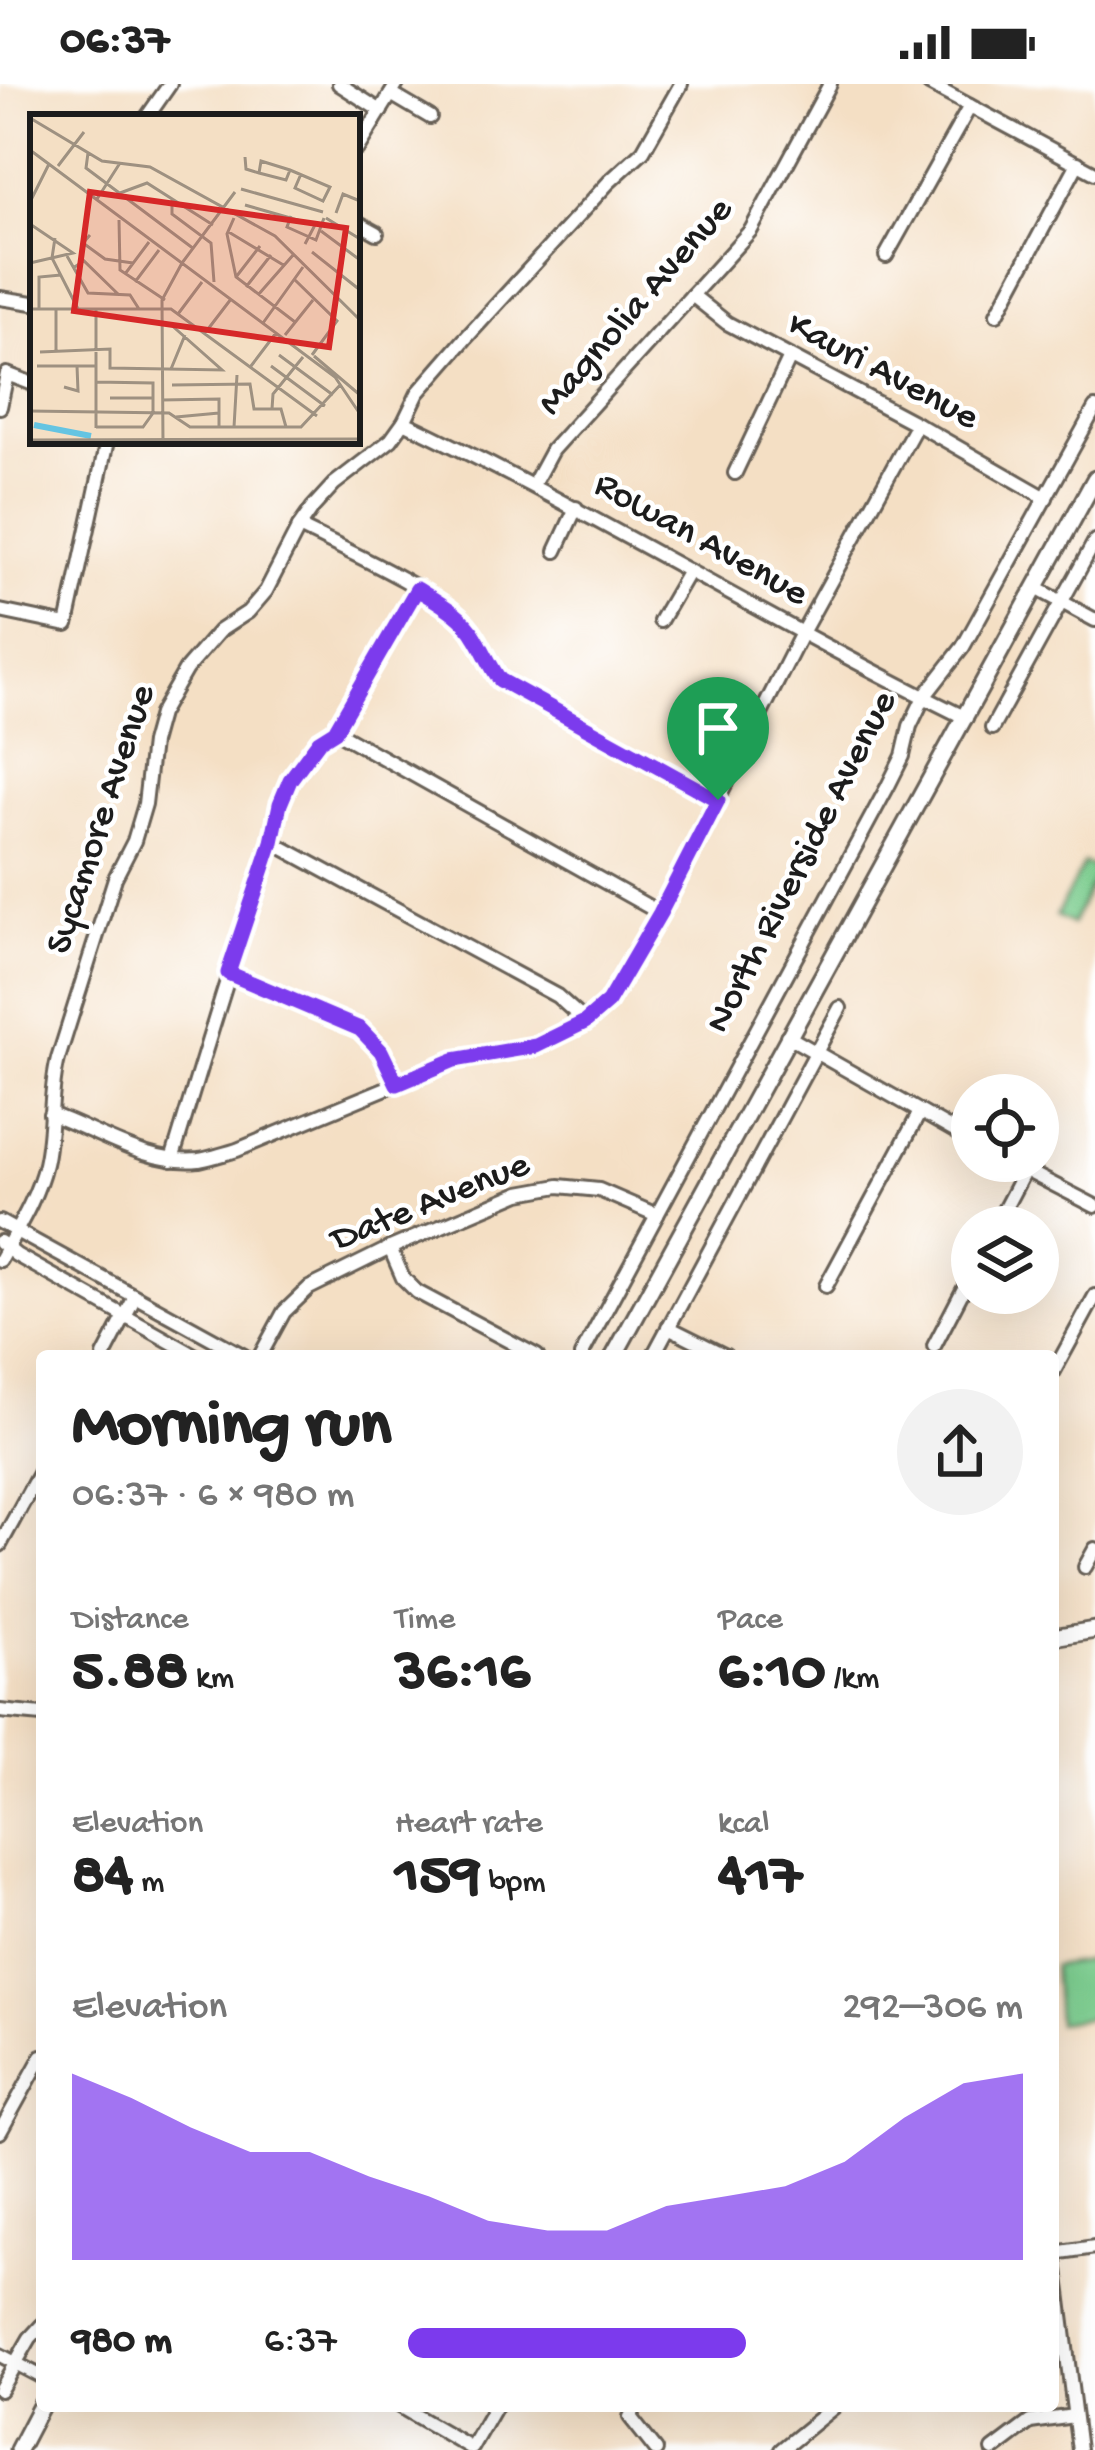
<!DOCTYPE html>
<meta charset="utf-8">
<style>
:root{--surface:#fff;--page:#f2f2f2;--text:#222;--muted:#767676;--accent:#7c3aed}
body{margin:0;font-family:"Gochi Hand",sans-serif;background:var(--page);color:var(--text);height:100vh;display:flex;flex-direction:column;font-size:45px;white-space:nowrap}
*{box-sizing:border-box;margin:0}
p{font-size:39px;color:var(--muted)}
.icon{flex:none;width:66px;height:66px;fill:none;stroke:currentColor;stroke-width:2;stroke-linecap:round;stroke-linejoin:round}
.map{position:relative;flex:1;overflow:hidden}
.panel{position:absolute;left:36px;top:1266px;width:1023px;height:1062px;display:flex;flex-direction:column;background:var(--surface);border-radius:12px;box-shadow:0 12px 48px #0002}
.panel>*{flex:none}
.fabs{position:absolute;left:951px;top:990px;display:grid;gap:24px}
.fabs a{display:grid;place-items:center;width:108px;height:108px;border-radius:50%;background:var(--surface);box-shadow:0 12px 48px #0002;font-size:60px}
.pin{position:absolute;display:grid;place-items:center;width:102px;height:102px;color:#fff;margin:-123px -51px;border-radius:50% 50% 50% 0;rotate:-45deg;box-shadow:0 0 12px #0007}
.pin .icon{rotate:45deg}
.round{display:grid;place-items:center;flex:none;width:126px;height:126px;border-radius:63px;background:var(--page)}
.head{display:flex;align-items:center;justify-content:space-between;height:204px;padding:0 36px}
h1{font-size:66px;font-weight:800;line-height:90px}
.stats{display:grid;grid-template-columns:repeat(3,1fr);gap:18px;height:204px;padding:12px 36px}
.stats div{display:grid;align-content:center}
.stats b{font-size:60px;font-weight:800}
.stats small{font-size:33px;font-weight:400}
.stats p{font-size:33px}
.chart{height:336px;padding:24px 36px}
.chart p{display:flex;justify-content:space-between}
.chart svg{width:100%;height:216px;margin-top:12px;fill:var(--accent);opacity:.7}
ul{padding:0 36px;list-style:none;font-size:39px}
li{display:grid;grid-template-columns:192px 144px 1fr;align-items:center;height:90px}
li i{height:30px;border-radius:15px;background:var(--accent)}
.status{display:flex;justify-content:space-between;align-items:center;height:84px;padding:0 60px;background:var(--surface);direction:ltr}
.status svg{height:33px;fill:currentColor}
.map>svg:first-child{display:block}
.green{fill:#7bcc8e;stroke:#4c7455;stroke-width:3}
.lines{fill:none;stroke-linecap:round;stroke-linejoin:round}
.minor-casing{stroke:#686057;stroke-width:18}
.major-casing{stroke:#686057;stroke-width:21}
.minor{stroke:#fff;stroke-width:12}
.major{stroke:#fff;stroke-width:15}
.route-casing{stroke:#fff;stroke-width:24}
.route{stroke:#7c3aed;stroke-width:15}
.labels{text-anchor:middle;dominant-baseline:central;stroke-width:9;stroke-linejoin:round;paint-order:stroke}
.street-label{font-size:39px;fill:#1c1c1c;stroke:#fff}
.inset-river{fill:none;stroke:#64c4e2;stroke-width:6}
.inset-road{fill:none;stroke:#9e9181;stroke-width:3}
.view{fill:#d62828;fill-opacity:0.15;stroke:#d62828;stroke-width:6}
.inset-edge{fill:none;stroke:#1c1c1c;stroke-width:6}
</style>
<div class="status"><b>06:37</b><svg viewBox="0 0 49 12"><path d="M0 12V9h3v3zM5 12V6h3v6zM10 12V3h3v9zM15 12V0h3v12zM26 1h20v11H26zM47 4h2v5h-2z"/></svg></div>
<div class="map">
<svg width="1095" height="2366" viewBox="0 0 1095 2366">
<rect width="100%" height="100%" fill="#fff"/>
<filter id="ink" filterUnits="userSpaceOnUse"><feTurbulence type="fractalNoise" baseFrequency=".00833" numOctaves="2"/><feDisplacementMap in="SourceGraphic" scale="24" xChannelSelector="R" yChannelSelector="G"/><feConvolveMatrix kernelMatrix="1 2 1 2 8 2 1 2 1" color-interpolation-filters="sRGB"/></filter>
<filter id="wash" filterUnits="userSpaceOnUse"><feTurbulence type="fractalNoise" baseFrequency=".004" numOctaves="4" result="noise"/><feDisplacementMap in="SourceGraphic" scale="48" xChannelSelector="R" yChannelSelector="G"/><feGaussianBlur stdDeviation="2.7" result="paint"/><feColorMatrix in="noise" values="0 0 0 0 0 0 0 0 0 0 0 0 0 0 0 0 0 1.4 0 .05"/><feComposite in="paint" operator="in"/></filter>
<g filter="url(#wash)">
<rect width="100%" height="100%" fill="#f4dfc4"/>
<g class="green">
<path d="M1084,779L1095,785V794L1072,840L1056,832Z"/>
<path d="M1095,1876V1933L1057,1939L1053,1882Z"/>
</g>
</g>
<g filter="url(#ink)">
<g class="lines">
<defs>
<g id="minor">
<path d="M339,0L381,27"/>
<path d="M929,0L1095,89"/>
<path d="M391,10L430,33"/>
<path d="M147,33L170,0"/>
<path d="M357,65L397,0"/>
<path d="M357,138L377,149"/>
<path d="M886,172L970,22"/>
<path d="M692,211L727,239L917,340L1046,414"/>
<path d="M0,214L33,219"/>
<path d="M997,230L1078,79"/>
<path d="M0,323L7,290L33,300"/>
<path d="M404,338C596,429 776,541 966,634"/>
<path d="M735,389L790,273"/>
<path d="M533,401L552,366L751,146L830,0"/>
<path d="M299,443C345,466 432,504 465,539C480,556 486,578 500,596L718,716"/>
<path d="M556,467L576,424"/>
<path d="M1036,504L1095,536"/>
<path d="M0,527L67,541L107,357"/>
<path d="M660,537L689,487"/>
<path d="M992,644L1095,457"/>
<path d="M335,647L660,829"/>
<path d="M272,758L557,912L585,937"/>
<path d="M228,889L360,945L381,967L397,1000"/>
<path d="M787,952L972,1057"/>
<path d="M50,1030C98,1047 146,1081 199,1076C211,1074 224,1070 237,1066L454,976L536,962L585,937L608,918L660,829L803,547L917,340"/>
<path d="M172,1076C202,978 231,880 264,783C274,754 276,721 292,694C303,675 317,659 335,647L417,505"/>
<path d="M1008,1077L1095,1122"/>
<path d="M0,1138L244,1272"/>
<path d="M995,1143L1025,1086"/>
<path d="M0,1158L16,1171L196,1272"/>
<path d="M390,1164L403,1194L417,1208L537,1272"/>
<path d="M0,1176C17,1145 37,1114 45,1080C53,1045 49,1010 58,975L115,794L134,757L145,720L152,659L160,630L186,585L219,547L248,528L266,507L299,443L313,423L334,400L391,356L404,338L418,309L465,255L609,98L643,67L681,0"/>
<path d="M826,1202L920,1028"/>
<path d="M668,1243L726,1272"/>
<path d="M934,1262L972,1189"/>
<path d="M104,1272L135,1213"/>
<path d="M260,1272L284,1228L309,1204L390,1164L520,1109L559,1102L599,1106L657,1131"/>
<path d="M581,1272L888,702L903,672L910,642L924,613L963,563L1095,324"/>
<path d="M653,1272L840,924"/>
<path d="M1053,1289L1095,1212"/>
<path d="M0,1461L42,1384"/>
<path d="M1085,1483L1095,1465"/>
<path d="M0,1627L42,1631"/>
<path d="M0,2048L42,1972"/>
<path d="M1053,2161L1079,2366"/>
<path d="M1054,2169L1095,2163"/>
<path d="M0,2271L42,2293"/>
<path d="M0,2306L30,2254L42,2241"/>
<path d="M399,2322L471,2364L495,2322"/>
<path d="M636,2322L630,2333L656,2366"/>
<path d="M781,2366L835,2322"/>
<path d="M993,2366L1030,2338L1074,2332"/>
</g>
<g id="major">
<path d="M614,1272L1095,395"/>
<path d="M1053,1553L1095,1546"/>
<path d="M18,2366L42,2320"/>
</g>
</defs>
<use href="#minor" class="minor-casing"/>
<use href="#major" class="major-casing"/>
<use href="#minor" class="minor"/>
<use href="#major" class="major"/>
</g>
</g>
<g class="lines" filter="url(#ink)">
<defs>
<path id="route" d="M417,505C438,518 463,531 476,554C485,569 490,582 500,596L718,716L660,829L608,918L585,938L536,962L454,976L397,1000L381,967L360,945L228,889L272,758L280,720L290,696L319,657L335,647Z"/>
</defs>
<use href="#route" class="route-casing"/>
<use href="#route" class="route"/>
</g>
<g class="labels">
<g class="street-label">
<text transform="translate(637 224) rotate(-49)">Magnolia Avenue</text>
<text transform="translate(882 289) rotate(28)">Kauri Avenue</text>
<text transform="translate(700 457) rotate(29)">Rowan Avenue</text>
<text transform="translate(103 736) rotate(-72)">Sycamore Avenue</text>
<text transform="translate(803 779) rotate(-63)">North Riverside Avenue</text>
<text transform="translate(431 1120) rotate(-22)">Date Avenue</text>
</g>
</g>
<g transform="translate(30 30)">
<rect width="330" height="330" fill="#f4dfc4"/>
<path class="inset-river" d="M4,311L61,322"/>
<path class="inset-road" d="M0,4L72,47L120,53L245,122L330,206M0,36L305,263L330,300M58,39L56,54L164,135M215,43L216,55L229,59L256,66L260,56M28,52L54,18M229,59L231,47L260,56L300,73L293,87L265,74L271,60M211,75L293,98M90,79L117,69L183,111M142,84V100L181,129L184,168M67,85L90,49M0,88L19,50M215,91L285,111L275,130M306,99L313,80L330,87M261,102L257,113L286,126L294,104M204,104L197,120L206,163L265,208M296,104L330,125M89,106L90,156L135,186M0,110L43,139L0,149M197,117L255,152M291,117L330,146M60,121L53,129L75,145L103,149M25,124L22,144L48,195M282,138L330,176M37,142L58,179L100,181L109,195M152,149L205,78M43,154L54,147L89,181M95,160L119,128M206,163L230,132M265,166L307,207L282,241M105,168L129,136M216,173L241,141M228,181L264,140M0,195H141L287,302M9,195V163L31,161M26,195V238M66,195V314M148,200L172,168M233,209L273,153M175,219L201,185M255,221L283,186M10,238L80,235V254L192,256L139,209M249,241L303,281M284,242L330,281M7,252H66M221,252L246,219M241,252L295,292M141,255L155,221M66,268L123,269V299L113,313H66M142,271L220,270L224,295H251L256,313M34,273L48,277L47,252M80,284H123M132,286L189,285V313M242,295L243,280L273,243M0,297L139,299L160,313H271L311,270M146,303L189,299M204,313L207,261M0,326L330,325M133,329L132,186L152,149"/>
<path class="view" d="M60,78L316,114L299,233L44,197Z"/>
<rect width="330" height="330" class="inset-edge"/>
</g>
</svg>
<div class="fabs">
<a><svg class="icon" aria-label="locate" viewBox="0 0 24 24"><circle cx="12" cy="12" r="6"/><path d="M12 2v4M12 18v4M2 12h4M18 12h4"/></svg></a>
<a><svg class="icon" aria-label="layers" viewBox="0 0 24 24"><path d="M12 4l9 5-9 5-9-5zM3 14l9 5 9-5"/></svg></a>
</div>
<div class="pin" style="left:718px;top:716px;background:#1e9e55"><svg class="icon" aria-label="arrive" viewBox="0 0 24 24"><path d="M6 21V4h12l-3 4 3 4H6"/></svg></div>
<section class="panel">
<div class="head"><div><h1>Morning run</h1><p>06:37 · 6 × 980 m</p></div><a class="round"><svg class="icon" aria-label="share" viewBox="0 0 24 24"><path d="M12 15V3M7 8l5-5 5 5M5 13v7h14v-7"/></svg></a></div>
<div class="stats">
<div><p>Distance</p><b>5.88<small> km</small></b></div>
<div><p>Time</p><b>36:16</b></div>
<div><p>Pace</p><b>6:10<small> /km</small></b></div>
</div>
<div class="stats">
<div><p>Elevation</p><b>84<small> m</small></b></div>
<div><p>Heart rate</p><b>159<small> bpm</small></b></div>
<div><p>kcal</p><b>417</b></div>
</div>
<div class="chart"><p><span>Elevation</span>292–306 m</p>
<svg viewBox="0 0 160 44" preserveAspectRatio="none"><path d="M0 44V6L10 11L20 17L30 22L40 22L50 27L60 31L70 36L80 38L90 38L100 33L110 31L120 29L130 24L140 15L150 8L160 6V44z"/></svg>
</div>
<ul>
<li><b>980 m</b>6:37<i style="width:55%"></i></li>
</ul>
</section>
</div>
